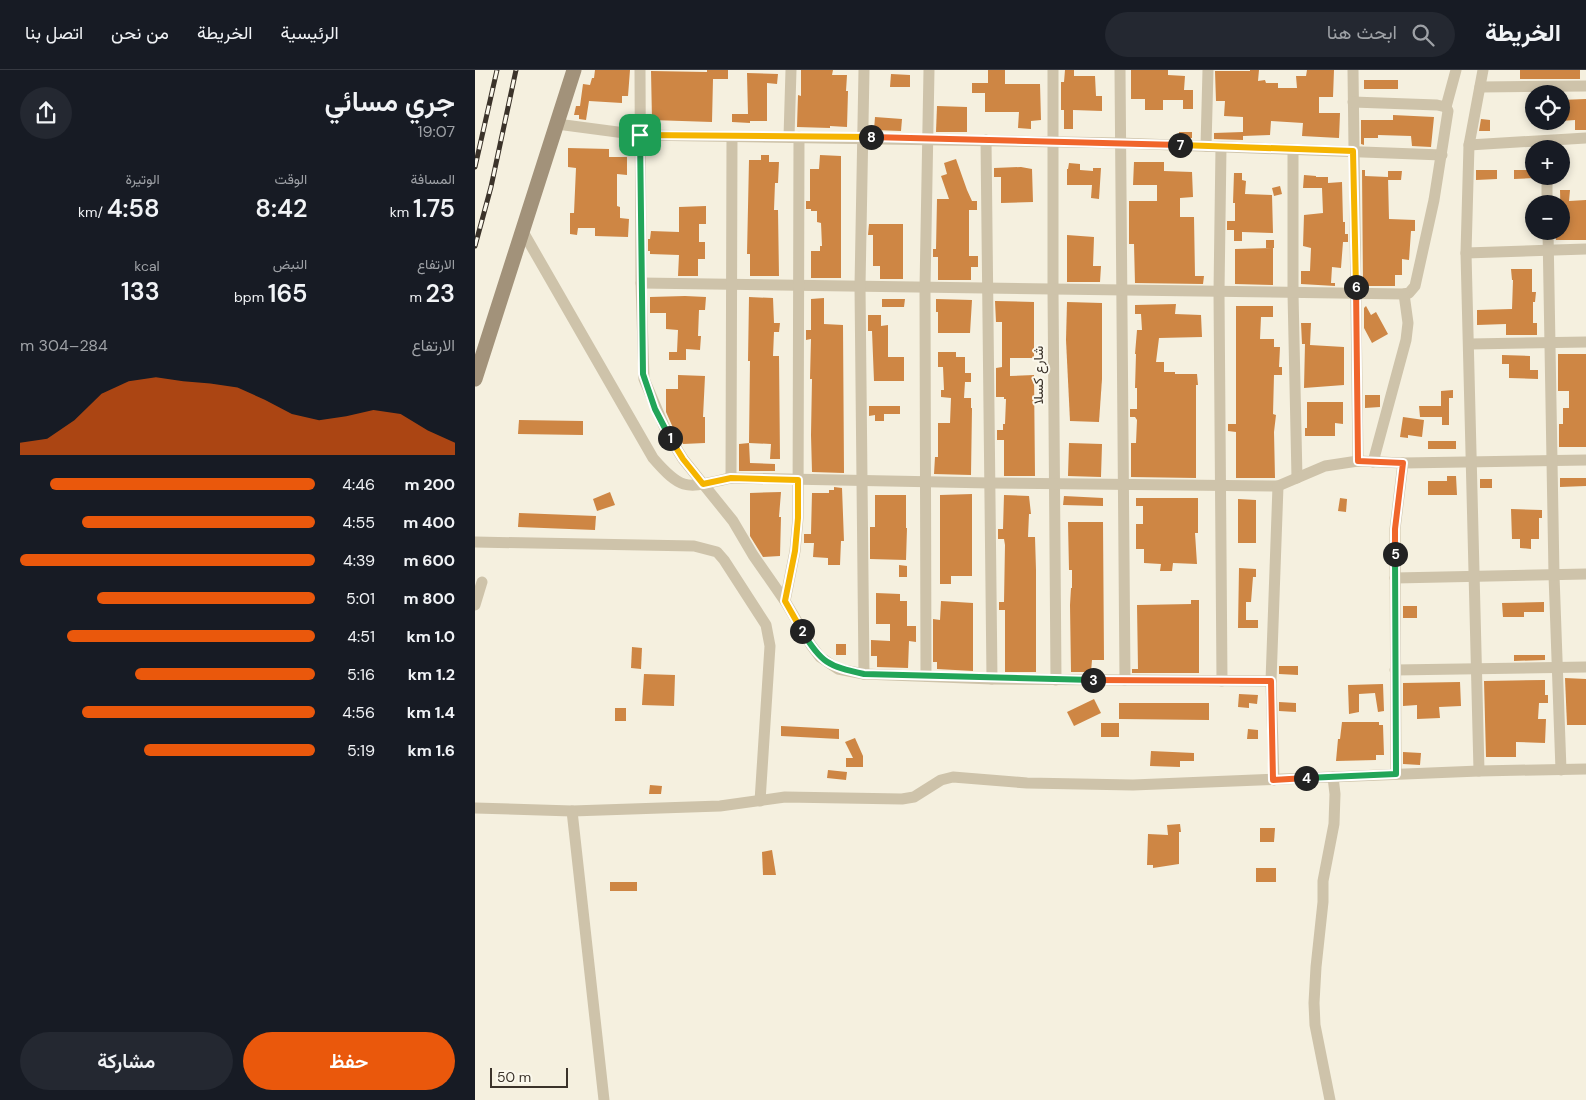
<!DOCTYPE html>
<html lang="ar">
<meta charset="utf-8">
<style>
:root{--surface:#171b24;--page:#242831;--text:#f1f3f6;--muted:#9ea1a6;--line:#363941;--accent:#ea580c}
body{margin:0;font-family:"DM Sans",Vazirmatn,sans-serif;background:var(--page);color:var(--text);direction:rtl;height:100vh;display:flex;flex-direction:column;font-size:19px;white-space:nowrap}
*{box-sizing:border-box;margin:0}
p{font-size:16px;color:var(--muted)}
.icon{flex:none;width:28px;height:28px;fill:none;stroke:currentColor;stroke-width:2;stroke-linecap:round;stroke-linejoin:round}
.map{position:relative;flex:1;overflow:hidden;direction:ltr}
.side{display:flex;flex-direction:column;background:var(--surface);width:475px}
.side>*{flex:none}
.controls{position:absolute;left:1050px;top:15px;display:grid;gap:10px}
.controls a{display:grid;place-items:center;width:45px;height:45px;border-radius:50%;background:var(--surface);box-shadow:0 2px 8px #0003;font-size:25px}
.scale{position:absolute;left:15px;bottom:12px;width:78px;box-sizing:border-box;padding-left:5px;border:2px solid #3b332a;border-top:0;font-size:14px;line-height:18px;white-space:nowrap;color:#3b332a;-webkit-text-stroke:4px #fbf8ec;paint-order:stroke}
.pin{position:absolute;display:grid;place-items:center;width:42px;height:42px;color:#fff;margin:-21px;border-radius:10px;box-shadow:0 2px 8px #0006}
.km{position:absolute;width:25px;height:25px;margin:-12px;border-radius:50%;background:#222;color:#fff;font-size:14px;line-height:25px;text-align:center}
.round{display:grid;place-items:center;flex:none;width:52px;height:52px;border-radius:26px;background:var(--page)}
.summary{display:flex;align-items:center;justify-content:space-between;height:85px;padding:0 20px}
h1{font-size:28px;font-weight:600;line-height:38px}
.metrics{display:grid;grid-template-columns:repeat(3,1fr);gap:8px;height:85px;padding:5px 20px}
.metrics div{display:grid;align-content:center}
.metrics b{font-size:25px;font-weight:600}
.metrics small{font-size:14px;font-weight:400}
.metrics p{font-size:14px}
.chart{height:140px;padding:10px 20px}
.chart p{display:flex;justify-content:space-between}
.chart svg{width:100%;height:90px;margin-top:5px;fill:var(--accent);opacity:.7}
.action{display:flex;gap:10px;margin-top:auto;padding:10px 20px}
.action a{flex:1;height:58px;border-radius:30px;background:var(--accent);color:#fff;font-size:20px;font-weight:600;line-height:58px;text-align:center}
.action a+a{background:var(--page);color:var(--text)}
ul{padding:0 20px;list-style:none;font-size:16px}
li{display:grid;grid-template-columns:80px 60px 1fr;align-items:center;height:38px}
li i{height:12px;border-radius:6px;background:var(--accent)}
header{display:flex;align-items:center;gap:30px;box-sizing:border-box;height:70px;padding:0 25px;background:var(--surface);border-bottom:1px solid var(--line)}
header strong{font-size:24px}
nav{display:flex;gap:28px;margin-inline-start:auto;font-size:18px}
.search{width:350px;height:45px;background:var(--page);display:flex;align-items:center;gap:12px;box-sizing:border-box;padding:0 18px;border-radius:28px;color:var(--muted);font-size:19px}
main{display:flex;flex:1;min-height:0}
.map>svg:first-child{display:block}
.building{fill:#ce8644}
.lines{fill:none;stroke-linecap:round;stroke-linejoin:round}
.street{stroke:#cec3aa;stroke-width:11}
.secondary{stroke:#a2927a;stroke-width:15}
.rail-casing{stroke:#3b332a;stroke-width:5}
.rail{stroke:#fbf8ec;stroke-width:3;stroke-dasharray:9;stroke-linecap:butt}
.split-1-casing{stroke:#fff;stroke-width:10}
.split-2-casing{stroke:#fff;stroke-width:10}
.split-3-casing{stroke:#fff;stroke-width:10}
.split-4-casing{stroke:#fff;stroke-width:10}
.split-5-casing{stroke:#fff;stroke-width:10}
.split-6-casing{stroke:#fff;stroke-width:10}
.split-7-casing{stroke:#fff;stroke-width:10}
.split-8-casing{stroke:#fff;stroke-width:10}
.split-9-casing{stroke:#fff;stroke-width:10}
.split-1{stroke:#22a559;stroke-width:6}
.split-2{stroke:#f5b400;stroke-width:6}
.split-3{stroke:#22a559;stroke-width:6}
.split-4{stroke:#f0652b;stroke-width:6}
.split-5{stroke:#22a559;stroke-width:6}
.split-6{stroke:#f0652b;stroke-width:6}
.split-7{stroke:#f5b400;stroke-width:6}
.split-8{stroke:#f0652b;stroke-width:6}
.split-9{stroke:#f5b400;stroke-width:6}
.labels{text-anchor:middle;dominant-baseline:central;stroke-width:4;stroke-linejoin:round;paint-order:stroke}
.street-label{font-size:14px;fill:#3b332a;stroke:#fbf8ec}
</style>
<header>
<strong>الخريطة</strong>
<div class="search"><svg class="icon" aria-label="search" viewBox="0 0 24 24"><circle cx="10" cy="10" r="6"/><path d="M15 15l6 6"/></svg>ابحث هنا</div>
<nav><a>الرئيسية</a><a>الخريطة</a><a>من نحن</a><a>اتصل بنا</a></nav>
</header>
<main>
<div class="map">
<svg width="1111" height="1030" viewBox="0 0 1111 1030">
<rect width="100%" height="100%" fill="#f5f0df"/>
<g class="building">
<path d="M120,0H155L153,26H147V33L114,31L111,50L104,49V45H99L101,36H105L108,14L115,15L117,8H119Z"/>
<path d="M232,0H253V9H238L237,52L177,50L176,1L232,2Z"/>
<path d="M326,0H358L357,5H372L371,21H373L372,57L355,56V58L322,57L323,25L326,26Z"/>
<path d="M513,0H530V14H565L566,50L556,51V59L543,58L544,42H510V23H497V13H513Z"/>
<path d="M590,0H599V6H620L621,26H627V41L598,40V59H589V40H586V12H589Z"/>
<path d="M656,0H693V5L710,6L709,20H718V39H708V30H688V40H670V29H656Z"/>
<path d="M775,0H784L783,11L790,10L791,13H803V18H822L821,6H831L832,0H859L858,27H844V43H865L864,68L827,66L828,53L796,51L795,65L768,66V47L749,46L750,31H741L740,1H775Z"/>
<rect x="1045" y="0" width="60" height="9"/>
<path d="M272,3L303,4L302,14L292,13V51H275V53L257,52V44H273Z"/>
<path d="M416,4L435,5V17H415Z"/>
<rect x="889" y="10" width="34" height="9"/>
<path d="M1111,29V60H1100V50L1086,51V30Z"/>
<path d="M462,36L492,37V62H461Z"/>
<path d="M918,45L959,47L956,77L937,76L936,66L903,65V68H889V75L886,74V50H918Z"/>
<path d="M400,47L427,49L426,61L399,60Z"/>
<path d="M1006,49L1015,50V61H1004Z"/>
<rect x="704" y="62" width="13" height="6"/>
<path d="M768,62V70L739,69V63Z"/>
<path d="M93,78L134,79V87H152V105L142,104V136L145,137V148L154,149L153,167L120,166V158H103L102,165L95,164V143H99L101,98L93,97Z"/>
<path d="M286,85H294V92H304L303,113H300L299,140H303L304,206H275V184H272L274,90H286Z"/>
<path d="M345,85L366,86V208H336V181H345V176H347L346,153L342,152V141H336V139H331V131H335V99H344Z"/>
<path d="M481,89L492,120L497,131H502V140H494V186H503V197H496V210H463V187H458V179H461L462,129H474L466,106L472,104L469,93Z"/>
<path d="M659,92H689V101L717,102L718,127L705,128V147H719L720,206H729L728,214L660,213L659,174H654V131H682V115H658Z"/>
<path d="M594,93L605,94V100L618,101V98H626L624,129L616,128L617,115H592V99H593Z"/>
<path d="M546,97L557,99L558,132L526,133V107H519V98Z"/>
<path d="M887,100H890V106L913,107L914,149L940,150V161H936L934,190L927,189V205H920V216H888Z"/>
<path d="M1001,100H1022V109L1001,110Z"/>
<path d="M1039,100H1059V108L1039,109Z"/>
<path d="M913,101H927L926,110H913Z"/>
<path d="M759,103H767V110L771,111L770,124L797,125L798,163L767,162V171H759V160H752V151H760V133H758Z"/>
<path d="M829,105L841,106V107H853V113L867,112L868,152H870V164H873V172H868L866,198L857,197L856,213H860V216L826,214V201H835L836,178L828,176L829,145L848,143L847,118H828Z"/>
<path d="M805,116L807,124L799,126L797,118Z"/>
<path d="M1085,120H1095L1094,131L1111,130V170H1081L1080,161H1086Z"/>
<path d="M231,136V154H224V172H230V189H223V206H203L204,185L175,184V181H173V169H175L176,161L204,162V137Z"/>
<path d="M394,154H428V209H405V196H398V165H393Z"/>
<path d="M592,165L619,167L618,196H626L625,212H592Z"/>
<rect x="791" y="170" width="8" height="8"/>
<path d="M798,178V215L760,214V179Z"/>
<path d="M1036,199H1057V222H1061L1060,232H1058V253H1062V265H1031V254L1002,255V240L1037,239L1038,210H1037Z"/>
<path d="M210,226L231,227L230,240H224L223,266H226L225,280L211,279V290H194V282H202L203,260L191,259V243H175V227Z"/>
<path d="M274,227L298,228L299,253H305L304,262H299L298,286H304L305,389H295L296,374L274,373L275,291H273Z"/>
<path d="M349,228V254L368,255L369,403L337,402L336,365L337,309H335L336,269L331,270V260H336V229Z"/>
<path d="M407,229H430L429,237H407Z"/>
<path d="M461,229L497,230L495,263H463V242H461Z"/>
<path d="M520,231L559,232V288H535V306L559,305L560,406H529V370H522V360H528V354H530L531,329H529V327H521V298L527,297V252H521Z"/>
<path d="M592,232L627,233V309L624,352L595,351L591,270Z"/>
<path d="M701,234L700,244L726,245L727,267L684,268L681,292H689V302H700V304H722L723,315H721V408L656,407V373H661L662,350L660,347H655V339H662V318H660L661,284H660L662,260H667L666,244H660V235Z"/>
<path d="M761,236H798V247H786L785,269H799V277H805L804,297H807V305H799L798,344L801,345L799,362L800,408H761V362L753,361V354H761Z"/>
<path d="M891,236L896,245L901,242L913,264L897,273L889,258V238Z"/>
<path d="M393,245H406V256L413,255V287H429V311H399L397,261H393Z"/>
<path d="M826,253H836L835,275L869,277V315L829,318L830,274H827Z"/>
<path d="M463,282H481V287H490V303H496V312H490L489,328H496V338H497L496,405L459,404L460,387H463V353H475L476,328L466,327V320H469L468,297H463Z"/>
<path d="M1083,284H1111V377H1084V354H1088V338H1094V321H1083Z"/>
<path d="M1027,285L1055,286V300H1063V309L1034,308V294H1027Z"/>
<path d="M203,305L230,306L228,347H230V373L208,374L203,364H201L199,360L191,342V319H203Z"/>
<path d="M978,320V328H974V355H967V347H945L944,336H966V321Z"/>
<path d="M890,325H905V337L890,338Z"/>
<path d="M832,332H868V354L860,353V366H830V358H832Z"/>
<path d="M394,336H425V344H409V351H400V345L394,346Z"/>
<path d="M928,347L949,350L947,367L933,365V368L925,367Z"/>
<path d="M44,350L108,351V365L43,364Z"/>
<rect x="953" y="371" width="28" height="8"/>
<path d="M274,373L275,393L300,394V401H264V374Z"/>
<path d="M594,373L627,374L626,407L593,406Z"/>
<path d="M972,406H981L982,425H953V411H972Z"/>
<path d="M1085,408H1111V416L1085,417Z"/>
<rect x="1005" y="409" width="12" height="9"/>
<path d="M359,417L367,418L369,471H366L365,495H353V488L338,487L339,473H329V464H336L337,423H354V420H359Z"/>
<path d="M135,422L140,435L122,441L118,429Z"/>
<path d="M306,422L304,447H306L305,486L288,487L275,466V423Z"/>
<path d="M497,424V506H476V514H465V425Z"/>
<path d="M400,425H431V458H432L431,490L395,489V457H400Z"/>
<path d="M529,425L554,426L556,444H554L553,467H560L561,500V602H530V540H524V532H529L530,475L529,469H523V459H528Z"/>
<path d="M589,426L628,428V436L588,435Z"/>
<path d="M661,428H723V463H720L722,494L698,493L697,501H685L686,494L669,493V479H661V454H668V436H661Z"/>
<path d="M865,428L872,429L871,442L863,441Z"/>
<path d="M763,429L781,430V473H763Z"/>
<path d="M1036,439L1067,440V448H1064V469H1056V479L1045,478V469H1037Z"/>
<path d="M44,443L121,446L120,460L43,457Z"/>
<path d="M593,452H628L629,590H617L616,602H596L595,535L596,518H597V500H594Z"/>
<path d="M424,495L432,496V507H424Z"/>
<path d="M764,498L781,499V507H778L776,532H771V550H783V558H763Z"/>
<path d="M401,523L425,524V531H432V556H441V572L434,571L433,598L402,597V586H396V570L415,571V554H401Z"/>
<path d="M716,530H724V603H657V599H663L662,535L716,534Z"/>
<path d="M466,531L498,533V601L462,599V592H458V549L465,550Z"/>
<path d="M1069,532V542H1049V547H1028L1027,533Z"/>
<rect x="928" y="536" width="14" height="12"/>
<rect x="361" y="574" width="10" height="11"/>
<path d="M157,577L167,578L166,599L156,598Z"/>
<path d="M1039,585H1070V590L1039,591Z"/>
<path d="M804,596H823V605L804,604Z"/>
<path d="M169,604L200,605L199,636L167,635Z"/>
<path d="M1090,608L1111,609V655H1092Z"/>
<path d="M1070,610V625H1073V633H1064L1063,649H1071L1070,673L1041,672V687H1011L1009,611Z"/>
<path d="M985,612L986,636L964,637L965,648L942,649V635L928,636V613Z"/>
<path d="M908,614L909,641L903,642L900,623L884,624V642L874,644L873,615Z"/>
<path d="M764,624L783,625L782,634L774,633V638L763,637Z"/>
<path d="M619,629L626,643L599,656L592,642Z"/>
<path d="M804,632L821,633V642L804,641Z"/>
<path d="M644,633H734V650L644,649Z"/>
<rect x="140" y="638" width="11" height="13"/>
<path d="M867,652H904V655H908L909,685H901V690L861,691L863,669H865Z"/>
<rect x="626" y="653" width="18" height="14"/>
<path d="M306,656L364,659V669L306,666Z"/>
<path d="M773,659L783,660V669H772Z"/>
<path d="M380,668L388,686V697H371V688H378L370,672Z"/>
<path d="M676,681L719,683V691H705V697L675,696Z"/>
<path d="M928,682L946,683L945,695L928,694Z"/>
<path d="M353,700L372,702L371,710L352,708Z"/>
<path d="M175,715L187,716L186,724H174Z"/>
<path d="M705,754L706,762H704V794L678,798V795H672L673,764L693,765L692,755Z"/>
<path d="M785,758H800L799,772H785Z"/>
<path d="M297,780L301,805H288L287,782Z"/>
<rect x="781" y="798" width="20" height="14"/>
<rect x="135" y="812" width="27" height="9"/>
</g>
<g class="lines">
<g class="street">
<path d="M165,0L166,213L169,309L192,363L208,389L258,451L278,485L310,531L336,575L345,587L363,599L389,604L517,609L796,611"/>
<path d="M578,0V220L581,610"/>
<path d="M645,0L650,610"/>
<path d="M878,0L883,391"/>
<path d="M1005,17L1111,16"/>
<path d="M878,32L962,35L971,37"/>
<path d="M82,54L165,65L645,73L967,85"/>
<path d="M314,67L316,0"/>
<path d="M511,70L517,609"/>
<path d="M994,75L1111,68"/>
<path d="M731,76L733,0"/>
<path d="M746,77L744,222L747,611"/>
<path d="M818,80V223L822,408"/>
<path d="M1072,106V134"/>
<path d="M47,160L178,388C209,424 213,417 256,408L516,413L803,416L850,396L883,391L928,393L1111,390"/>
<path d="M1073,161L1079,505L1086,700"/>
<path d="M991,183L1111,179"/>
<path d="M166,213L929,224L934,223L940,216L959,130L973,41L971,37L981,0"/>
<path d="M995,274L1111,272"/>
<path d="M898,392L931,270L933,253L929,224"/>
<path d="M256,408L257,67"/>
<path d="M0,472L219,476L242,482L249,490L291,555L295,576L285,731"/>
<path d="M920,508L1111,504"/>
<path d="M310,531L320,481L323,448L324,67"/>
<path d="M0,535L7,512"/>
<path d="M920,600L1111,597"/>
<path d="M389,604L385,216L389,0"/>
<path d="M451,606L450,218L454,0"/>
<path d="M1004,701L991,183L994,75L1008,0"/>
<path d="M921,704L920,459L928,393"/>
<path d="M799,710L796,611L803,416"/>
<path d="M0,738L97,741L245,736L310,727L427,729L439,727L466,710L478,707L552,713L658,715L1004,701L1111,699"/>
<path d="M97,741L129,1030"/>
<path d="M855,1030L840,955L839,933L841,897L848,832V811L859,754L860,724L858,707"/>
</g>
<path class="secondary" d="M0,309L99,0"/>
<defs>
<g id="rail">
<path d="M0,97L22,0"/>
<path d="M0,176L16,117L41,0"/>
</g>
</defs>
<use href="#rail" class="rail-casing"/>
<use href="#rail" class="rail"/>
</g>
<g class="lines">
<defs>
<path id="split-1" d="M165,65L168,304L180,339L195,368"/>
<path id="split-2" d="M195,368L208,389L228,414L256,408L323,410V448L320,481L310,531L327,561"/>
<path id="split-3" d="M327,561C346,593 353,596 389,604L618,610"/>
<path id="split-4" d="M618,610L796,611L798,710L831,708"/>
<path id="split-5" d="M831,708L921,704L920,484"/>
<path id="split-6" d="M881,217L883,391L928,393L920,459V484"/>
<path id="split-7" d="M705,75L878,81L881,217"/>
<path id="split-8" d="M396,67L705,75"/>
<path id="split-9" d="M165,65L396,67"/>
</defs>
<use href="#split-1" class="split-1-casing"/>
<use href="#split-2" class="split-2-casing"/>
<use href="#split-3" class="split-3-casing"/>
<use href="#split-4" class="split-4-casing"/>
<use href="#split-5" class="split-5-casing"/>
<use href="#split-6" class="split-6-casing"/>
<use href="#split-7" class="split-7-casing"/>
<use href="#split-8" class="split-8-casing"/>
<use href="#split-9" class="split-9-casing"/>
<use href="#split-1" class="split-1"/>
<use href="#split-2" class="split-2"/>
<use href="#split-3" class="split-3"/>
<use href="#split-4" class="split-4"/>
<use href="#split-5" class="split-5"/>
<use href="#split-6" class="split-6"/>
<use href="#split-7" class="split-7"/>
<use href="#split-8" class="split-8"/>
<use href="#split-9" class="split-9"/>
</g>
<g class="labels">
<g class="street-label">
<text transform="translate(563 305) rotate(-90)">شارع كسلا</text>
</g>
</g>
</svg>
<div class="controls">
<a><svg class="icon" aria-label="locate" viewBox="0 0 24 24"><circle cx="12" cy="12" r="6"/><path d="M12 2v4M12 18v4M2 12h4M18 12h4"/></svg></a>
<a>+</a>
<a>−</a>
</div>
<div class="scale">50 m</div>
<div class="pin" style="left:165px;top:65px;background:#1e9e55"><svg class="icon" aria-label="arrive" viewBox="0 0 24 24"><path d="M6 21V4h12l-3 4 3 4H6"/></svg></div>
<b class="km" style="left:195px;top:368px">1</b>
<b class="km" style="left:327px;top:561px">2</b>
<b class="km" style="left:618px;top:610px">3</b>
<b class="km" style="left:831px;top:708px">4</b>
<b class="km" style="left:920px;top:484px">5</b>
<b class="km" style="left:881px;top:217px">6</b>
<b class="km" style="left:705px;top:75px">7</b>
<b class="km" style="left:396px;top:67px">8</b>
</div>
<section class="side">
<div class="summary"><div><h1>جري مسائي</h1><p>19:07</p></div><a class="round"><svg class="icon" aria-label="share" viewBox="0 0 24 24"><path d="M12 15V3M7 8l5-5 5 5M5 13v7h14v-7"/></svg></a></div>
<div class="metrics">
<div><p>المسافة</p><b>1.75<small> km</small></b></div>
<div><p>الوقت</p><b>8:42</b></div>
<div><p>الوتيرة</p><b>4:58<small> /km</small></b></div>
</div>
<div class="metrics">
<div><p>الارتفاع</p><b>23<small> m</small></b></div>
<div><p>النبض</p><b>165<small> bpm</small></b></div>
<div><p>kcal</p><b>133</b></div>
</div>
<div class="chart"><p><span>الارتفاع</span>284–304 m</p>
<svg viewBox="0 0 160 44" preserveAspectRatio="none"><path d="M0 44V38L10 36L20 27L30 14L40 8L50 6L60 8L70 9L80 11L90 17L100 24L110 27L120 25L130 22L140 24L150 32L160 38V44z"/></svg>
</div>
<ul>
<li><b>200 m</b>4:46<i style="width:90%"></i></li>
<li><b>400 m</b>4:55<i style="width:79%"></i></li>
<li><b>600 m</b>4:39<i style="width:100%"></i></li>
<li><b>800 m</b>5:01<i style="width:74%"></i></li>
<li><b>1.0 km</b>4:51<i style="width:84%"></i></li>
<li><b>1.2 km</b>5:16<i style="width:61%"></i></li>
<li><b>1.4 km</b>4:56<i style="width:79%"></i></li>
<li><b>1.6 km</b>5:19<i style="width:58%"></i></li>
</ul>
<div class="action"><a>حفظ</a><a>مشاركة</a></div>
</section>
</main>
